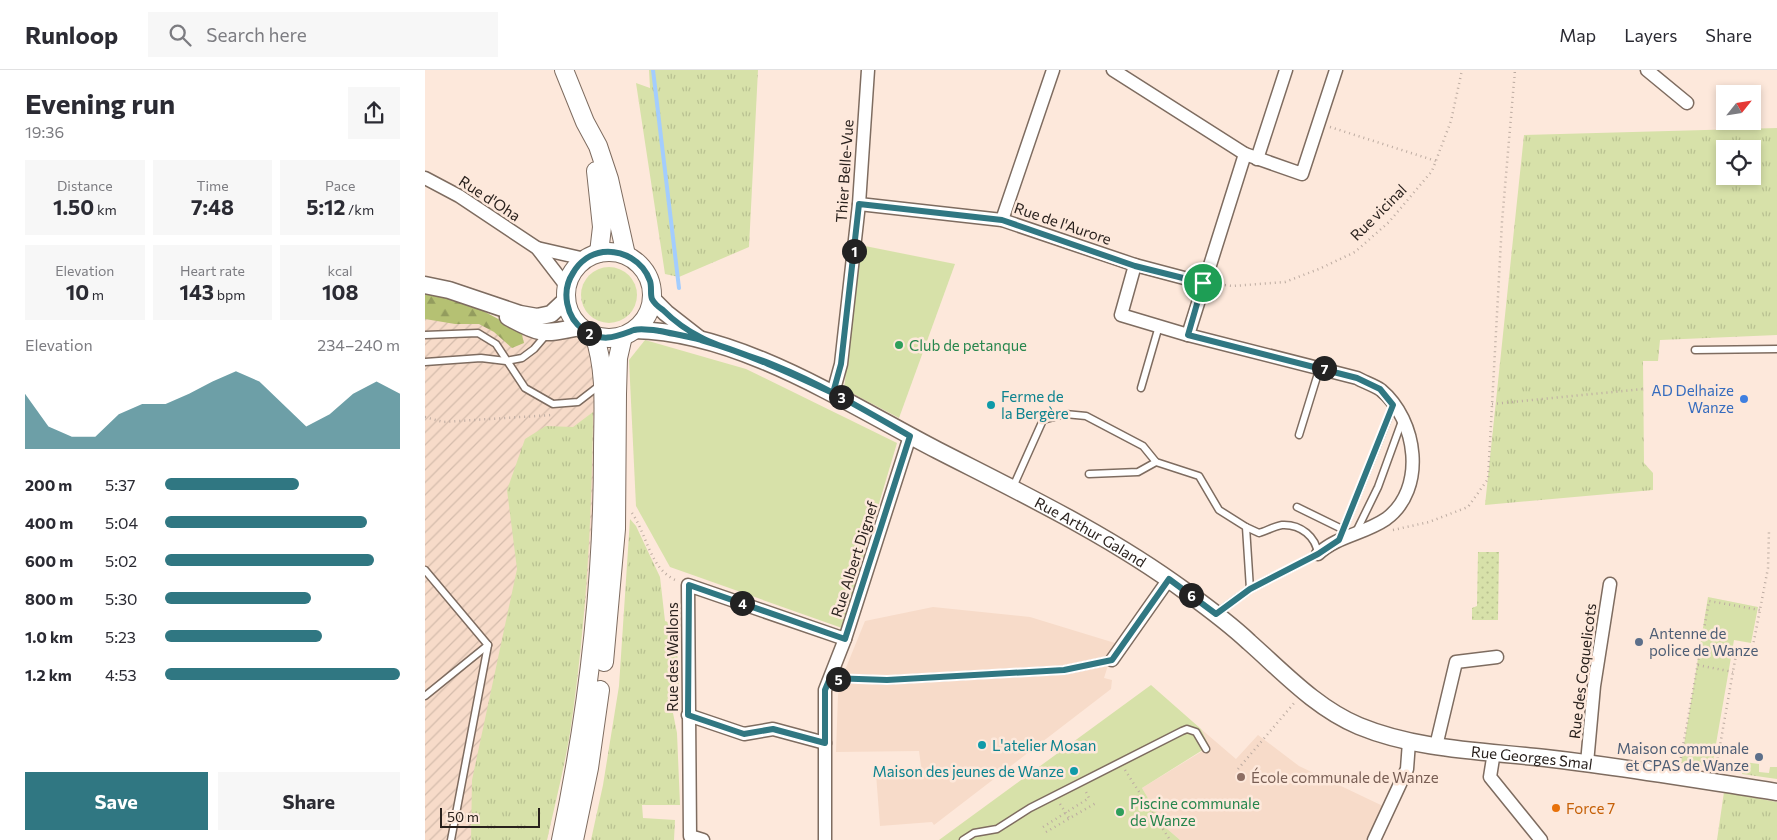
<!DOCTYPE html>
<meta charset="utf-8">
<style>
:root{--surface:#fff;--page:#f7f7f7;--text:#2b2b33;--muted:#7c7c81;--line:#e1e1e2;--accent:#307782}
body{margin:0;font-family:Commissioner,sans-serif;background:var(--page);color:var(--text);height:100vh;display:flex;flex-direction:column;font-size:19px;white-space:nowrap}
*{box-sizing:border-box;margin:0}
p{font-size:16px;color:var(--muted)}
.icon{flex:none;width:28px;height:28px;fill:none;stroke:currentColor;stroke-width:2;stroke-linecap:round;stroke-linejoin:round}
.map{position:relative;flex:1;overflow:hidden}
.sheet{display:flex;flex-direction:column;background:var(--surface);width:425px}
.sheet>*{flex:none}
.needle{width:32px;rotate:60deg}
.buttons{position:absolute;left:1291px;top:15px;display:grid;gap:10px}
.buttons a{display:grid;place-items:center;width:45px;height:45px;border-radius:0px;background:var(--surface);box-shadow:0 2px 8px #0003;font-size:25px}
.scale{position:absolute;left:15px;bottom:12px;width:100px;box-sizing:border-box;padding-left:5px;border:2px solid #29211d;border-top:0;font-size:14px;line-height:18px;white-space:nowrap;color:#29211d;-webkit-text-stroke:4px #fde8db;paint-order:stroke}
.pin{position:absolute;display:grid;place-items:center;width:42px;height:42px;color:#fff;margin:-21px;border:2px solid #fff;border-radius:50%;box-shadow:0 1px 5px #0007}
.km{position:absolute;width:25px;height:25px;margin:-12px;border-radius:50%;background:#222;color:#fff;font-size:14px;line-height:25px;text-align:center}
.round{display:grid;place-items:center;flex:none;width:52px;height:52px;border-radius:0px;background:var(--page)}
.headline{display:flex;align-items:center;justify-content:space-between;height:85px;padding:0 25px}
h1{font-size:28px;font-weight:700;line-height:38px}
.figures{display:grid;grid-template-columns:repeat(3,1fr);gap:8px;height:85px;padding:5px 25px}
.figures div{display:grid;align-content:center;border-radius:0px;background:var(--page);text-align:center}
.figures b{font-size:21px;font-weight:700}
.figures small{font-size:14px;font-weight:400}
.figures p{font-size:14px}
.chart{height:140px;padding:10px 25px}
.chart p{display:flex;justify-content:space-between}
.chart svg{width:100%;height:90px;margin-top:5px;fill:var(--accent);opacity:.7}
.button{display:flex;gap:10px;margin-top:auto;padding:10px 25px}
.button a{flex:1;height:58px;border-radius:0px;background:var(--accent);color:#fff;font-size:20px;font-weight:700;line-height:58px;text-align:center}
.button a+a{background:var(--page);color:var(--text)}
ul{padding:0 25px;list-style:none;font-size:16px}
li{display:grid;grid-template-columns:80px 60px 1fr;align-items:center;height:38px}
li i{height:12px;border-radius:6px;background:var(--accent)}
header{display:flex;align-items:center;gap:30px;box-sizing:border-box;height:70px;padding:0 25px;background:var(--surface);border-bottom:1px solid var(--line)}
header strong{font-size:24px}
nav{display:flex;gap:28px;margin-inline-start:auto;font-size:18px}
.search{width:350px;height:45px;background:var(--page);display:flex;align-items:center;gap:12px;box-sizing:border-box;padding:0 18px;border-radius:0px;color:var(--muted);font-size:19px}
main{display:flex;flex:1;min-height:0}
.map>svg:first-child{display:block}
.built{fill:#f7dbc9}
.industrial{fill:url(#industrial-furrows)}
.grass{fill:url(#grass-tufts);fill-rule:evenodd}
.forest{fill:url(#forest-firs)}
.park{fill:#d7e1a9}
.garden{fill:url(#garden-dots)}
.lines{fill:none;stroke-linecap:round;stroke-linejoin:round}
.stream{stroke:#a3cdfe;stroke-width:4}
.service-casing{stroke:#7e6c60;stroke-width:9}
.minor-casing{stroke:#7e6c60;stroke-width:15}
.tertiary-casing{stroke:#7e6c60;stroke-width:19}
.secondary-casing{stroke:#7e6c60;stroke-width:20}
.path{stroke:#bcaba1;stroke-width:2.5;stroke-dasharray:1 4;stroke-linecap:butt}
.service{stroke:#fff;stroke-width:6}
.minor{stroke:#fff;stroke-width:12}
.tertiary{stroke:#fff;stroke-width:16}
.secondary{stroke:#fff;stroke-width:18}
.route-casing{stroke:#fff;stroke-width:10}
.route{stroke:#307782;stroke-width:6}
.leisure-dot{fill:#2e9e5b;stroke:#fde8db;stroke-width:2}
.shop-dot{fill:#3f7fe0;stroke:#fde8db;stroke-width:2}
.culture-dot{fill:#0f9aa8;stroke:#fde8db;stroke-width:2}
.service-dot{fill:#5c6f8a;stroke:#fde8db;stroke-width:2}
.education-dot{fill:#8d6e63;stroke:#fde8db;stroke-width:2}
.food-dot{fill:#e8710a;stroke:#fde8db;stroke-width:2}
.labels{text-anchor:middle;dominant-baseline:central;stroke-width:5;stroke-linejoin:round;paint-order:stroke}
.street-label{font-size:15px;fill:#29211d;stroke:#fde8db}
.leisure-label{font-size:15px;fill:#27864d;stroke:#fde8db;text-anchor:start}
.shop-label{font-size:15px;fill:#366cbe;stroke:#fde8db;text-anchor:end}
.culture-label{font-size:15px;fill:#0d838f;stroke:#fde8db;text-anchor:start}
.service-label{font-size:15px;fill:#4e5e75;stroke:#fde8db;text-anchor:start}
.education-label{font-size:15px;fill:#785e54;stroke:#fde8db;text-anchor:start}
.food-label{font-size:15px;fill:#c56008;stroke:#fde8db;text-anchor:start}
</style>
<header>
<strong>Runloop</strong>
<div class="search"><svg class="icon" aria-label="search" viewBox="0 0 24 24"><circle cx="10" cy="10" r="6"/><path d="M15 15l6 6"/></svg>Search here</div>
<nav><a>Map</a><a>Layers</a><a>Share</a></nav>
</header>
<main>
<section class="sheet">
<div class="headline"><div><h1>Evening run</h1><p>19:36</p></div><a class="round"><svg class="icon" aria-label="share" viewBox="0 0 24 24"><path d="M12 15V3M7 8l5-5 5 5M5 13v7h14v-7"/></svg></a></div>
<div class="figures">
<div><p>Distance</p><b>1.50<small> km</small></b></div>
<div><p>Time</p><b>7:48</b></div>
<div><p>Pace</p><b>5:12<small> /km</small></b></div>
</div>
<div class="figures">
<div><p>Elevation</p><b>10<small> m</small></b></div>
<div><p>Heart rate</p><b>143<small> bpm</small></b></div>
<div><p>kcal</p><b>108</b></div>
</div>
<div class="chart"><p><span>Elevation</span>234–240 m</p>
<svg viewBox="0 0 160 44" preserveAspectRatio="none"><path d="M0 44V17L10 33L20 38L30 38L40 27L50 22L60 22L70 17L80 11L90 6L100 11L110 22L120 33L130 27L140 17L150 11L160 17V44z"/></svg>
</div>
<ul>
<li><b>200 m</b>5:37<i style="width:57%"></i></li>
<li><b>400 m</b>5:04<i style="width:86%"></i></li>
<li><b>600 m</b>5:02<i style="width:89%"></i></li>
<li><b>800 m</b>5:30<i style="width:62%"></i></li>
<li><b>1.0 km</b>5:23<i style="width:67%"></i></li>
<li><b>1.2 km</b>4:53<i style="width:100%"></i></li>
</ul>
<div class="button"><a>Save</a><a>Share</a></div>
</section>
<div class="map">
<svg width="1352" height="770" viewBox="0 0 1352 770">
<defs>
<pattern id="industrial-furrows" width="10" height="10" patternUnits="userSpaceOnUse" patternTransform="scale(1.25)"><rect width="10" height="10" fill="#f7dbc9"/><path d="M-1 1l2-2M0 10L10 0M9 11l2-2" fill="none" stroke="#d4bcac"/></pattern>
<pattern id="grass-tufts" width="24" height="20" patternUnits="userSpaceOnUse" patternTransform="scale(1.25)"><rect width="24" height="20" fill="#d7e1a9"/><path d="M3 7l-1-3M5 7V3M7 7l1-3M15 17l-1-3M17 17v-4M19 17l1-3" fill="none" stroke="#b9c191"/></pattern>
<pattern id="forest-firs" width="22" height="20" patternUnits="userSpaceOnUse" patternTransform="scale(1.25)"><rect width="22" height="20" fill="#b5c173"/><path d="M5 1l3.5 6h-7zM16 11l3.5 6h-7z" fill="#939c5e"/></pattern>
<pattern id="garden-dots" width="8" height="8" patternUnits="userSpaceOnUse" patternTransform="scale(1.25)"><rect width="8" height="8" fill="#d7e1a9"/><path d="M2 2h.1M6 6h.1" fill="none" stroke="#b9c191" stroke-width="1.8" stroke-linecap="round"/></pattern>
</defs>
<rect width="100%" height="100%" fill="#fde8db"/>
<g class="built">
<path d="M508,537L605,547L690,573L679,608L687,610L686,619L509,755L507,752L455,756L451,704L497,703L494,681L411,682L413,625L418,605L440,551Z"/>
<path d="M776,659L811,689L833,665L874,696L960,737L943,770H755L740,757L717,718L784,677Z"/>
</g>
<path class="industrial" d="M0,220L96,261L152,265L167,277L171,309L167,448L162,519L144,664L122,770H0Z"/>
<g class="grass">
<path d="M224,0H333L324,177L254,207L240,204L211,13L225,18Z"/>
<path d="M1352,58V265L1235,270L1233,291H1218L1219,393L1228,403V420L1060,435L1099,65ZM1300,79H1328V106H1300Z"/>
<circle cx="184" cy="225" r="28"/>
<path d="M168,342C167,449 161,556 145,663C139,699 130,734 122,770H46L47,710L92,499L82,420L100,369L121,356L148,357Z"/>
<path d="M205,449L211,456L235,507L240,551L251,555L254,623H244L252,663L255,735H217L218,748L250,750L249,770H166L178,715L194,616Z"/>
<path d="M1319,692L1334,694V702L1344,703L1345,697H1352V709L1317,704Z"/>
<path d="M1299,722L1352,732V770H1292Z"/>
</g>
<path class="forest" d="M0,220L34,228L96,261L99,273L87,278L69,262L54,254H30L0,249Z"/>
<g class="park">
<path d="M435,175L530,194L474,348L419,319Z"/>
<path d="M220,270L321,299L472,373L417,558L245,497L211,436L204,290Z"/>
<path d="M1283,527L1333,537L1326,573L1309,570L1287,697L1256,693Z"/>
<path d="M726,615L776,659L784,676L717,718L740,757L755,770H514Z"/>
</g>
<path class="garden" d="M1053,482H1074L1073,550H1047V538L1052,536Z"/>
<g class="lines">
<path class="stream" d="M228,0L254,218"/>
<defs>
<g id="service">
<path d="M0,265L53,263L71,274L100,318L128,334L153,332L175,315"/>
<path d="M1270,280L1352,279"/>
<path d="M0,292L56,288L81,291L97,288L109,279L121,265"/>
<path d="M716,318L734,256"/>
<path d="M874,365L895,297"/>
<path d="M664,404L713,402L731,392"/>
<path d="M588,417L618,350L640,344L661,346L718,376L731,392L774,406L794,440L821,457L825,519L792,543"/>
<path d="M872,437L917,459"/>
<path d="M821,457L834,463C841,461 850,456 857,455C876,454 891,467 893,484L825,519"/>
<path d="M931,462L953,417L977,351"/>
<path d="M914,470L968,336"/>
<path d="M0,500L63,575L26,770"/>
<path d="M405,608L462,610L639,600L687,590"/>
<path d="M0,626L63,575"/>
<path d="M538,770L549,763L572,759L605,738L757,661L762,659L771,662L781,679"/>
</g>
<g id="minor">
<path d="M688,0L820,84L877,104L911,0"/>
<path d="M1222,0L1262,33"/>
<path d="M832,89L861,0"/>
<path d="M0,108L34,126L112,178L142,217"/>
<path d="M434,134L577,150L710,195L778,213"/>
<path d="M577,150L628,0"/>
<path d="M112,178L160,189"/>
<path d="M710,195L696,245L763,265L932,308C939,312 949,315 956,320C992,350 1002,419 961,449C939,464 912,466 893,484"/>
<path d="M763,265L820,84"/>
<path d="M408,323L416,294L434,134L443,0"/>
<path d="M687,590L744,509"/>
<path d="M263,645L319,664L348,659L400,673"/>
<path d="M1011,676L1031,592L1072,587"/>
<path d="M1069,682L1065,707L1116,770"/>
<path d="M1162,693L1169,616L1185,514"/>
<path d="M278,770L265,766L263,515L420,569"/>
<path d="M400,770V620L420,569L485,366"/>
<path d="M949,770L982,699L984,672"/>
</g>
<g id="tertiary">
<path d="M0,215L24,220L95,244L112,247L126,244L141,230"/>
<path d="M227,229L241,243L273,268"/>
<path d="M83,247C117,266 119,264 155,257"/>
<path id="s1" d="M210,260C315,262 421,333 512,380C596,423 684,465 760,521C782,537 804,553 824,572C858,602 891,638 934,656C992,680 1058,681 1120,688C1198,697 1275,710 1352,722"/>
</g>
<g id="secondary">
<path d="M139,0L160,52L173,76L184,109L201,185"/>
<path d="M171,101L177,157L174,183"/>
<circle cx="184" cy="225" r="43"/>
<path d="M179,592L191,459L192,324L193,288L198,266"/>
<path d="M136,770C163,642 178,513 178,382C178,343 182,302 169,265"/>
<path d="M149,770L164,698L175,620"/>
</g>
</defs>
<use href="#service" class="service-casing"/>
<use href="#minor" class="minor-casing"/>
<use href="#tertiary" class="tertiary-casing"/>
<use href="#secondary" class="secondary-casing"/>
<g class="path">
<path d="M905,57L1011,91"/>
<path d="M790,214L808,216L860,212L894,199L930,182L964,152L1007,101L1026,51L1037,0"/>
<path d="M1067,334L1218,319"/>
<path d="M0,347L18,352L127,345"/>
<path d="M207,443C222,464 225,501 253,511"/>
<path d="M968,460L1004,452L1043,437L1063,409L1077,152L1090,0"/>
<path d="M1275,581L1311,586"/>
<path d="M1273,595L1308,602"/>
<path d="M1255,693L1284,531L1335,540"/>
<path d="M1291,698L1312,579L1327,581L1343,498L1344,461"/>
<path d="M813,699L870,632"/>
<path d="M700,700L745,770"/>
<path d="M635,734L644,748"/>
<path d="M618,757L664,728L660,720"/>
<path d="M621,762L671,733"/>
</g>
<use href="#service" class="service"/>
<use href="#minor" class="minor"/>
<use href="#tertiary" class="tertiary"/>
<use href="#secondary" class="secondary"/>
</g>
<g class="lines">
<defs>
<path id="route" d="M778,213L710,196L577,150L434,134L416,294L408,323C365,303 322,283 276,270C263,266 248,264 235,261C228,260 216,258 209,260C190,267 178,273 159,260C141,248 136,221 148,203C154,192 165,184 178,182C198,180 218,191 225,211C227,217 225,224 227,229C229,233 235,238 238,240C273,275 308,278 351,296C398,315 441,341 485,366L420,569L264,515L263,645L319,664L348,659L400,673V620L405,608L462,610L639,600L687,590L744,509L791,544L825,519L893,484L914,470L968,335L955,319L932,308L763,265L778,213"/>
</defs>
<use href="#route" class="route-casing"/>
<use href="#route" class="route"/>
</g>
<g class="leisure-dot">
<circle cx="474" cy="275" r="5"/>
<circle cx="695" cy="742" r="5"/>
</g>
<circle class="shop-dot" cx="1319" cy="329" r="5"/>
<g class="culture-dot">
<circle cx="566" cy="335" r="5"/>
<circle cx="557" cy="675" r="5"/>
<circle cx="649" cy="701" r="5"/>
</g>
<g class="service-dot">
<circle cx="1214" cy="572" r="5"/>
<circle cx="1334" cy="687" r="5"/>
</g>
<circle class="education-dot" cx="816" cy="707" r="5"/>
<circle class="food-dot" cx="1131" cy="738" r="5"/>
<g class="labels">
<g class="street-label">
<text transform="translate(419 101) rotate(-86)">Thier Belle-Vue</text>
<text transform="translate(65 128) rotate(33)">Rue d'Oha</text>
<text transform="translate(953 142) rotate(-45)">Rue vicinal</text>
<text transform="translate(638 153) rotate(19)">Rue de l'Aurore</text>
<text stroke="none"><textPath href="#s1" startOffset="502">Rue Arthur Galand</textPath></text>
<text transform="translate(429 489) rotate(-72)">Rue Albert Dignef</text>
<text transform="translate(247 587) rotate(-90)">Rue des Wallons</text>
<text transform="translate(1157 601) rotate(-83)">Rue des Coquelicots</text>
<text stroke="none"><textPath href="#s1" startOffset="1011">Rue Georges Smal</textPath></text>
</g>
<g class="leisure-label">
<text x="484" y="275">Club de petanque</text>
<text x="705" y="733">Piscine communale<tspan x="705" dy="17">de Wanze</tspan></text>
</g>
<g class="shop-label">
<text x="1309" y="320">AD Delhaize<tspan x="1309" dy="17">Wanze</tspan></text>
</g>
<g class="culture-label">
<text x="576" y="326">Ferme de<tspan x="576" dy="17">la Bergère</tspan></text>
<text x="567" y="675">L'atelier Mosan</text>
<text x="639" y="701" text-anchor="end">Maison des jeunes de Wanze</text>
</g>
<g class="service-label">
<text x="1224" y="563">Antenne de<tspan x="1224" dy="17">police de Wanze</tspan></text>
<text x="1324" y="678" text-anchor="end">Maison communale<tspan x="1324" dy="17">et CPAS de Wanze</tspan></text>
</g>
<g class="education-label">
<text x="826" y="707">École communale de Wanze</text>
</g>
<g class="food-label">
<text x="1141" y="738">Force 7</text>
</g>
</g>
</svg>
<div class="buttons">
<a><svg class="needle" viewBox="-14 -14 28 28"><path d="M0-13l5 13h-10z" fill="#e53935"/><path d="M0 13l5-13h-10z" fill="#7c7c81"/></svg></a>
<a><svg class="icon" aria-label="locate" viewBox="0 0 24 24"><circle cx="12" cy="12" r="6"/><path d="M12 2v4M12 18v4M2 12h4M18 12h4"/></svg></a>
</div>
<div class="scale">50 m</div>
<div class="pin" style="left:778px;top:213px;background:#1e9e55"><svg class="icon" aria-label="arrive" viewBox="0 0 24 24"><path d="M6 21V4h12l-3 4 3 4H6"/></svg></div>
<b class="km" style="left:429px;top:181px">1</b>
<b class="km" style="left:164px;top:263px">2</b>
<b class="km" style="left:416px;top:327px">3</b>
<b class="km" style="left:317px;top:533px">4</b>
<b class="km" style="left:413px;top:609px">5</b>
<b class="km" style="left:766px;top:525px">6</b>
<b class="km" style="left:899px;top:298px">7</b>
</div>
</main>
